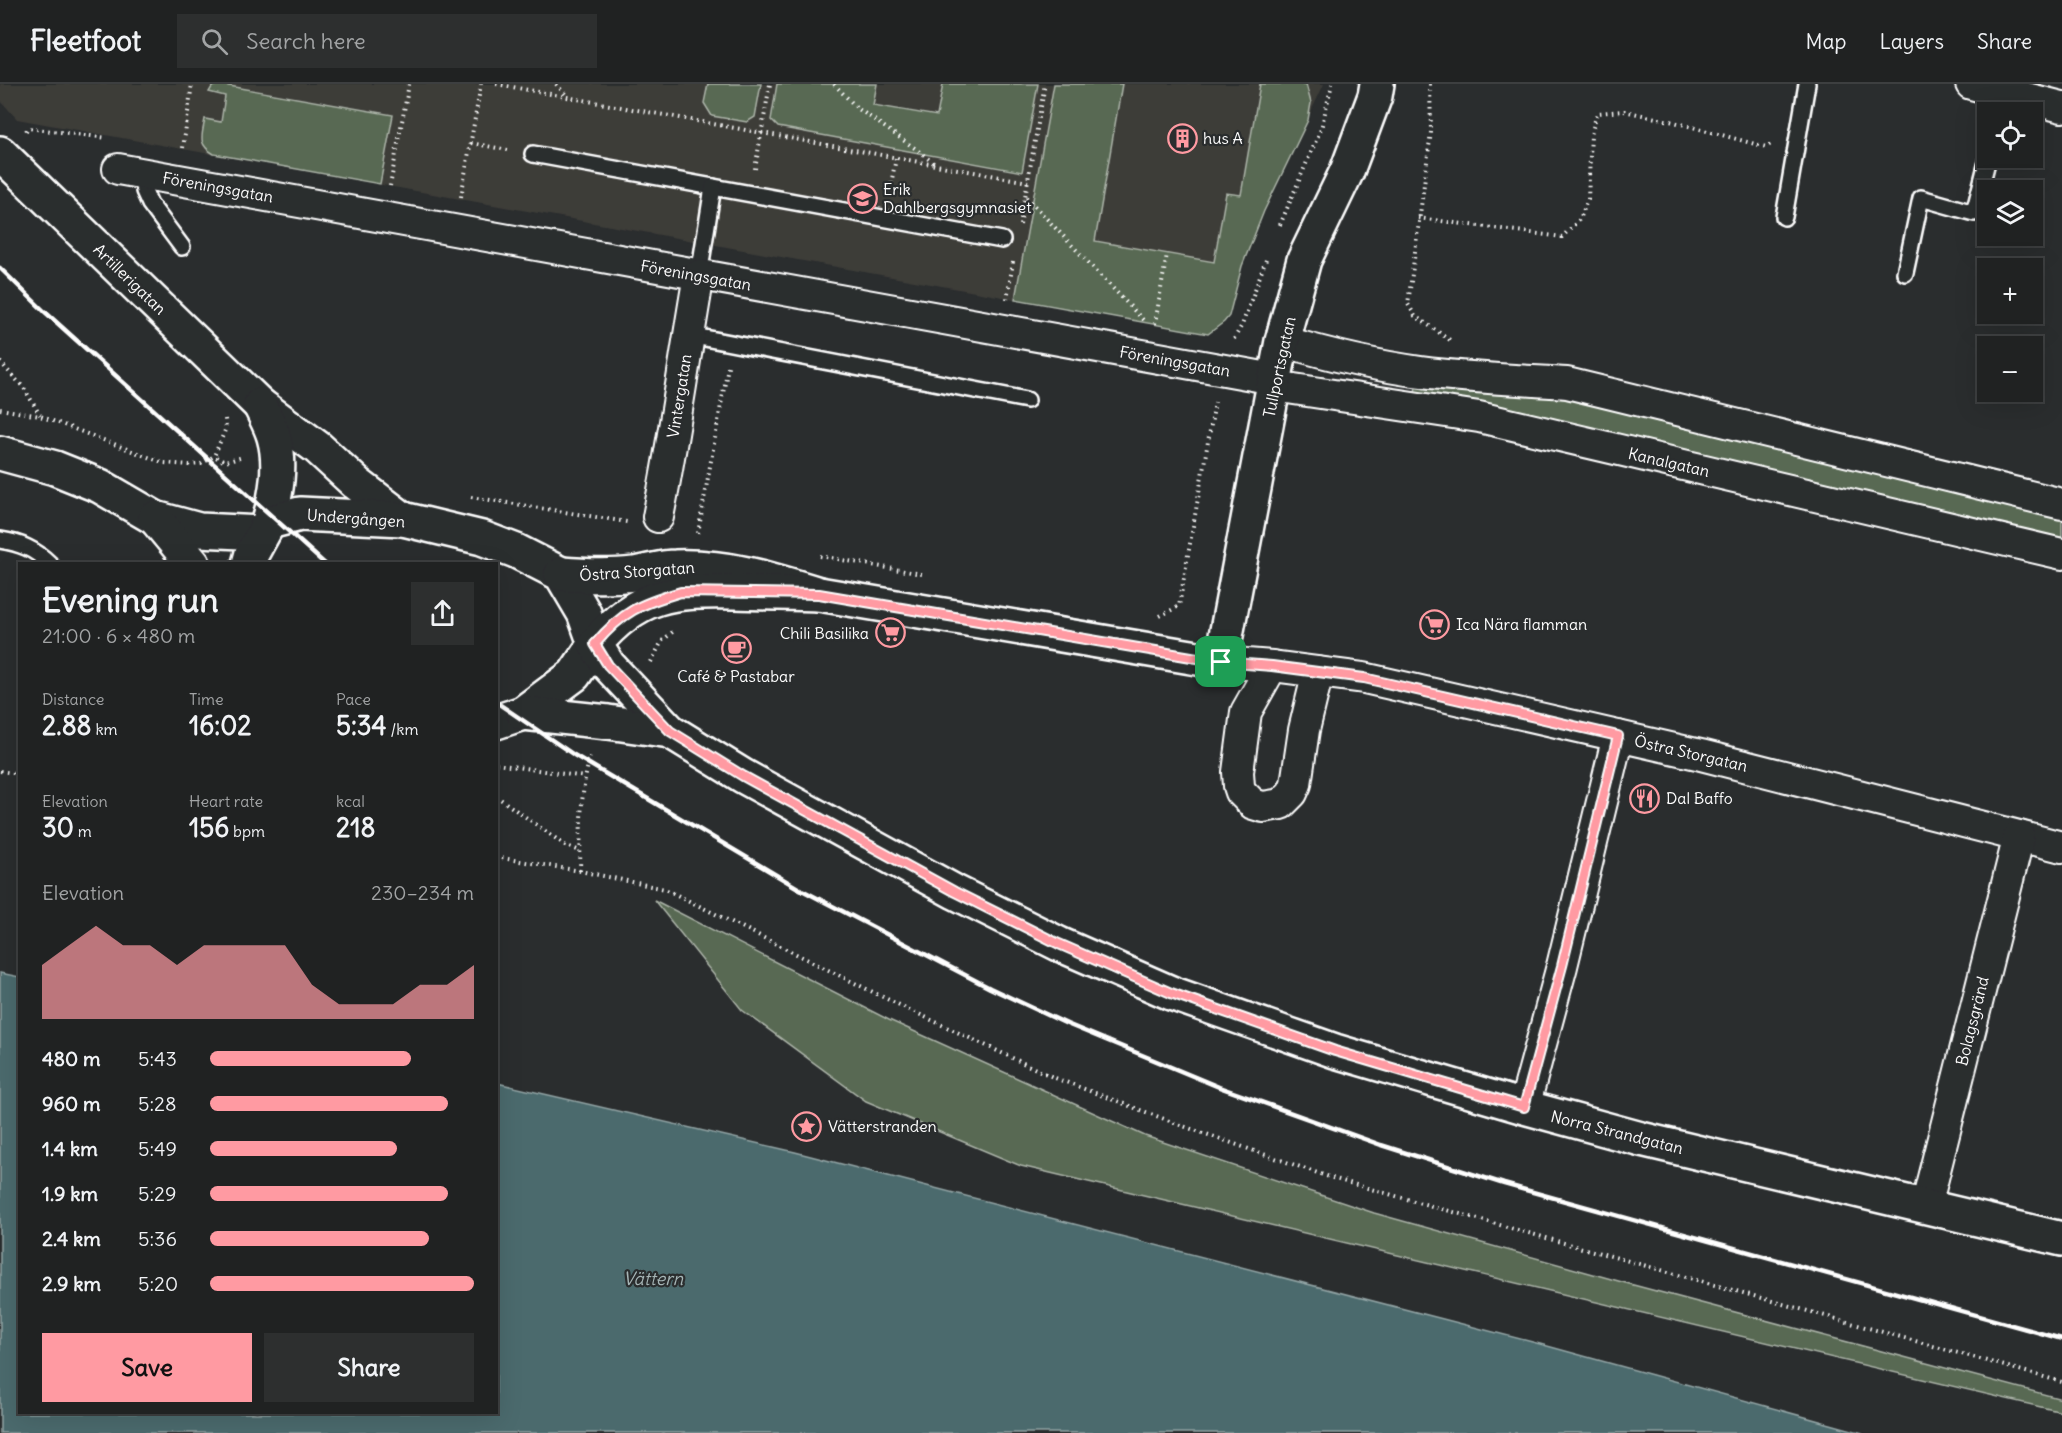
<!DOCTYPE html>
<meta charset="utf-8">
<style>
:root{--surface:#202222;--page:#2d2f2f;--text:#f1f3f6;--muted:#a2a4a5;--line:#3d3f40;--accent:#ff9aa2}
body{margin:0;font-family:Delius,sans-serif;background:var(--page);color:var(--text);height:100vh;display:flex;flex-direction:column;font-size:22px;white-space:nowrap}
*{box-sizing:border-box;margin:0}
p{font-size:20px;color:var(--muted)}
.icon{flex:none;width:33px;height:33px;fill:none;stroke:currentColor;stroke-width:2;stroke-linecap:round;stroke-linejoin:round}
.map{position:relative;flex:1;overflow:hidden}
.side{position:absolute;left:18px;top:478px;width:480px;height:852px;display:flex;flex-direction:column;background:var(--surface);border-radius:0px;box-shadow:0 6px 24px #0002,0 0 0 2px var(--line)}
.side>*{flex:none}
.buttons{position:absolute;left:1977px;top:18px;display:grid;gap:12px}
.buttons a{display:grid;place-items:center;width:66px;height:66px;border-radius:0px;background:var(--surface);box-shadow:0 6px 24px #0002,0 0 0 2px var(--line);font-size:30px}
.pin{position:absolute;display:grid;place-items:center;width:51px;height:51px;color:#fff;margin:-26px;border-radius:12px;box-shadow:0 3px 9px #0006}
.round{display:grid;place-items:center;flex:none;width:63px;height:63px;border-radius:0px;background:var(--page)}
.summary{display:flex;align-items:center;justify-content:space-between;height:102px;padding:0 24px}
h1{font-size:33px;font-weight:700;line-height:45px}
.metrics{display:grid;grid-template-columns:repeat(3,1fr);gap:9px;height:102px;padding:6px 24px}
.metrics div{display:grid;align-content:center}
.metrics b{font-size:26px;font-weight:700}
.metrics small{font-size:16px;font-weight:400}
.metrics p{font-size:16px}
.chart{height:168px;padding:12px 24px}
.chart p{display:flex;justify-content:space-between}
.chart svg{width:100%;height:108px;margin-top:6px;fill:var(--accent);opacity:.7}
.action{display:flex;gap:12px;margin-top:auto;padding:12px 24px}
.action a{flex:1;height:69px;border-radius:0px;background:var(--accent);color:#111;font-size:24px;font-weight:700;line-height:69px;text-align:center}
.action a+a{background:var(--page);color:var(--text)}
ul{padding:0 24px;list-style:none;font-size:20px}
li{display:grid;grid-template-columns:96px 72px 1fr;align-items:center;height:45px}
li i{height:15px;border-radius:8px;background:var(--accent)}
header{display:flex;align-items:center;gap:36px;box-sizing:border-box;height:84px;padding:0 30px;background:var(--surface);border-bottom:2px solid var(--line)}
header strong{font-size:28px}
nav{display:flex;gap:33px;margin-inline-start:auto;font-size:21px}
.search{width:420px;height:54px;background:var(--page);display:flex;align-items:center;gap:15px;box-sizing:border-box;padding:0 21px;border-radius:0px;color:var(--muted);font-size:22px}
.map>svg:first-child{display:block}
.built{fill:#3e3d39}
.green{fill:#586953;stroke:#acb4a9;stroke-width:1.5}
.water{fill:#4c6b6d;stroke:#94a6a7;stroke-width:1.5}
.lines{fill:none;stroke-linecap:round;stroke-linejoin:round}
.service-casing{stroke:#fff;stroke-width:20}
.minor-casing{stroke:#fff;stroke-width:34}
.tertiary-casing{stroke:#fff;stroke-width:38}
.path{stroke:#fff;stroke-width:4;stroke-dasharray:1.5 4.5;stroke-linecap:butt}
.service{stroke:#2a2d2e;stroke-width:15}
.minor{stroke:#2a2d2e;stroke-width:30}
.tertiary{stroke:#2a2d2e;stroke-width:33}
.rail{stroke:#fff;stroke-width:4.5}
.route-casing{stroke:#fff;stroke-width:12}
.route{stroke:#ff9aa2;stroke-width:8}
.labels{text-anchor:middle;dominant-baseline:central;stroke-width:4.5;stroke-linejoin:round;paint-order:stroke}
.poi-label{font-size:16px;fill:#fff;stroke:#2a2d2e;text-anchor:start}
.street-label{font-size:16px;fill:#fff;stroke:#2a2d2e}
.water-label{font-size:18px;font-style:italic;fill:#a6b5b6;stroke:#2a2d2e}
</style>
<header>
<strong>Fleetfoot</strong>
<div class="search"><svg class="icon" aria-label="search" viewBox="0 0 24 24"><circle cx="10" cy="10" r="6"/><path d="M15 15l6 6"/></svg>Search here</div>
<nav><a>Map</a><a>Layers</a><a>Share</a></nav>
</header>
<div class="map">
<svg width="2062" height="1349" viewBox="0 0 2062 1349">
<rect width="100%" height="100%" fill="#2a2d2e"/>
<filter id="ink" filterUnits="userSpaceOnUse"><feTurbulence type="fractalNoise" baseFrequency=".0167" numOctaves="2"/><feDisplacementMap in="SourceGraphic" scale="12" xChannelSelector="R" yChannelSelector="G"/><feConvolveMatrix kernelMatrix="1 2 1 2 8 2 1 2 1" color-interpolation-filters="sRGB"/></filter>
<g filter="url(#ink)">
<path class="built" d="M0,0H1324L1264,127L1242,182L1229,232L1224,238L1208,250L17,35L0,16Z"/>
<g class="green">
<path d="M218,0L393,31L380,100L214,70C197,60 202,52 205,35L221,38L225,12L209,8L212,3Z"/>
<path d="M708,0H761L755,33L747,38L712,32L704,19Z"/>
<path d="M777,0H877L873,21L937,32L943,0H1038L1022,88L778,43L771,36Z"/>
<path d="M1054,0H1122L1095,157L1214,178L1226,109L1241,111L1260,0H1306L1311,19L1308,36L1264,127L1242,182L1229,232L1224,238L1208,250L1015,215Z"/>
<path d="M1418,288L1489,295L2062,420V470L1413,323Z"/>
<path d="M654,816L889,936L1145,1052L1374,1129L1622,1198L2062,1315V1328L1021,1082L866,1017L742,926Z"/>
</g>
<path class="water" d="M0,889L20,893V1329H496L497,999L795,1068L1540,1260L1863,1349H0Z"/>
<g class="lines">
<defs>
<g id="service">
<path d="M1999,28L2004,9"/>
<path d="M533,70L1002,156"/>
<path d="M142,89L144,107L150,120L182,163"/>
<path d="M1784,133L1807,0"/>
<path d="M1905,189L1921,114L1974,129L1988,74"/>
<path d="M699,191L713,103"/>
<path d="M689,251L1027,316"/>
<path d="M0,456C20,459 35,465 50,480"/>
</g>
<g id="minor">
<path d="M1971,0L2062,23"/>
<path d="M118,85L1274,295"/>
<path d="M1282,257C1326,270 1376,282 1421,288C1469,294 1518,296 1567,299L2062,420"/>
<path d="M1274,302L1479,333L2062,470"/>
<path d="M658,433C674,353 685,272 699,191"/>
<path d="M1221,578L1272,582L1364,594L1701,671L2062,763"/>
<path d="M1272,582L1246,628L1238,688L1239,702L1241,708L1253,720L1263,723L1281,720L1292,709L1296,700L1304,646L1318,588"/>
<path d="M1524,1023L1562,882L1618,652"/>
<path d="M1926,1122L2019,752"/>
</g>
<g id="tertiary">
<path d="M0,69L260,321L318,364L356,399L403,435"/>
<path d="M260,321C265,332 271,342 274,353C282,381 276,410 269,438"/>
<path d="M0,369L55,384L100,402L155,434L199,446L262,449"/>
<path d="M155,434L193,480"/>
<path d="M249,480L252,469L269,438L300,430L403,435L482,454L516,467L561,490L584,529L595,560L574,591L523,629L496,638"/>
<path d="M561,490C585,492 609,493 634,490C648,488 661,483 675,483C725,481 771,495 819,510L1221,578L1282,257L1304,176L1347,87L1375,12L1377,0"/>
<path d="M819,510C791,509 763,509 735,508C672,507 639,508 595,560L608,581L670,647L743,692L955,808L1059,860L1171,909L1335,967L1524,1023L1641,1055L2062,1155"/>
<path d="M523,629L608,638L670,647"/>
</g>
</defs>
<use href="#service" class="service-casing"/>
<use href="#minor" class="minor-casing"/>
<use href="#tertiary" class="tertiary-casing"/>
<g class="path">
<path d="M496,0L1028,98"/>
<path d="M556,0L567,12"/>
<path d="M834,0L857,24L916,65L936,81"/>
<path d="M1430,0L1431,48L1408,220L1415,232L1450,256"/>
<path d="M26,47L28,44L107,54"/>
<path d="M471,59L508,66"/>
<path d="M183,64L192,0"/>
<path d="M755,85L770,0"/>
<path d="M390,102L409,0"/>
<path d="M889,111L896,74"/>
<path d="M461,113L481,0"/>
<path d="M1026,113L1145,238"/>
<path d="M1418,134L1562,153L1580,135L1588,115L1591,51L1597,29L1624,27L1674,38L1766,63L1771,60"/>
<path d="M1020,141L1045,0"/>
<path d="M1280,141L1321,45L1332,0"/>
<path d="M1007,215L1013,178"/>
<path d="M1155,240L1167,170"/>
<path d="M1234,255L1242,241L1267,173"/>
<path d="M0,278L24,304L40,331"/>
<path d="M0,325L40,332L164,379L189,381L201,380L214,372"/>
<path d="M225,335L226,344L214,372L225,378L243,373"/>
<path d="M471,413L627,438"/>
<path d="M698,449L728,282"/>
<path d="M820,472L922,490"/>
<path d="M1160,532L1179,522L1215,318"/>
<path d="M651,578L662,557L675,546"/>
<path d="M496,680L585,693"/>
<path d="M0,687L20,690"/>
<path d="M496,712L565,761L580,767"/>
<path d="M496,773L580,787L665,805L891,917L1055,994L1183,1042L1335,1095L2062,1298"/>
<path d="M580,787C581,742 579,713 591,669"/>
</g>
<use href="#service" class="service"/>
<use href="#minor" class="minor"/>
<use href="#tertiary" class="tertiary"/>
<g class="rail">
<path d="M0,184L44,227L325,480"/>
<path d="M496,618L574,671L798,804L990,904L1067,940L1142,971L1219,1003L1381,1061L1504,1100L2062,1255"/>
</g>
</g>
</g>
<g class="lines" filter="url(#ink)">
<defs>
<path id="route" d="M681,508L819,510L1221,578L1272,582L1364,594L1618,652L1562,882L1524,1023L1335,967L1171,909L1059,860L955,808L743,692L670,647L608,581L595,560C623,527 640,520 681,508Z"/>
</defs>
<use href="#route" class="route-casing"/>
<use href="#route" class="route"/>
</g>
<defs>
<symbol id="building-ring" viewBox="-11 -11 22 22"><circle r="9.5" fill="#2a2d2e" stroke="#ff9aa2" stroke-width="1.5"/><path d="M-4-6H4V6H1V3H-1V6H-4ZM-2.5-4.3h1.7v1.8h-1.7ZM.8-4.3h1.7v1.8H.8ZM-2.5-1h1.7V.8h-1.7ZM.8-1h1.7V.8H.8Z" fill="#ff9aa2"/></symbol>
<symbol id="school-ring" viewBox="-11 -11 22 22"><circle r="9.5" fill="#2a2d2e" stroke="#ff9aa2" stroke-width="1.5"/><path d="M0-5L7-2L0 1L-7-2ZM-4 1L0 2.5L4 1V4Q0 6-4 4Z" fill="#ff9aa2"/></symbol>
<symbol id="supermarket-ring" viewBox="-11 -11 22 22"><circle r="9.5" fill="#2a2d2e" stroke="#ff9aa2" stroke-width="1.5"/><path d="M-6-5.5h2.5l.6 2H6L4.5 2H-2.5L-4.4-4H-6ZM-1.5 3.2a1.3 1.3 0 1 0 .1 0ZM3 3.2a1.3 1.3 0 1 0 .1 0Z" fill="#ff9aa2"/></symbol>
<symbol id="cafe-ring" viewBox="-11 -11 22 22"><circle r="9.5" fill="#2a2d2e" stroke="#ff9aa2" stroke-width="1.5"/><path d="M-5.5-4.5H6V0H3Q3 3.5 0 3.5H-2.5Q-5.5 3.5-5.5 0ZM3-3.2v2h1.7v-2ZM-6 4.5H4V6H-6Z" fill="#ff9aa2"/></symbol>
<symbol id="restaurant-ring" viewBox="-11 -11 22 22"><circle r="9.5" fill="#2a2d2e" stroke="#ff9aa2" stroke-width="1.5"/><path d="M-5-6h1v4h1v-4h1v4h1v-4h1v5L-1.5 .5V6h-2V.5L-5-1ZM5-6V6H3V1.5H1.5Q1.5-4 5-6Z" fill="#ff9aa2"/></symbol>
<symbol id="sight-ring" viewBox="-11 -11 22 22"><circle r="9.5" fill="#2a2d2e" stroke="#ff9aa2" stroke-width="1.5"/><path d="M0-6L1.8-2.2L6-1.7L2.9 1.2L3.7 5.4L0 3.3L-3.7 5.4L-2.9 1.2L-6-1.7L-1.8-2.2Z" fill="#ff9aa2"/></symbol>
</defs>
<g fill-rule="evenodd">
<use href="#building-ring" x="1166" y="38" width="33" height="33"/>
<use href="#school-ring" x="846" y="98" width="33" height="33"/>
<use href="#supermarket-ring" x="1418" y="524" width="33" height="33"/>
<use href="#supermarket-ring" x="874" y="532" width="33" height="33"/>
<use href="#cafe-ring" x="720" y="548" width="33" height="33"/>
<use href="#restaurant-ring" x="1628" y="698" width="33" height="33"/>
<use href="#sight-ring" x="790" y="1026" width="33" height="33"/>
</g>
<g class="labels">
<g class="poi-label">
<text x="1203" y="54">hus A</text>
<text x="883" y="105">Erik<tspan x="883" dy="18">Dahlbergsgymnasiet</tspan></text>
<text x="1456" y="540">Ica Nära flamman</text>
<text x="869" y="549" text-anchor="end">Chili Basilika</text>
<text x="736" y="592" text-anchor="middle">Café &amp; Pastabar</text>
<text x="1666" y="714">Dal Baffo</text>
<text x="828" y="1042">Vätterstranden</text>
</g>
<g class="street-label">
<text transform="translate(218 103) rotate(10)">Föreningsgatan</text>
<text transform="translate(696 191) rotate(10)">Föreningsgatan</text>
<text transform="translate(130 195) rotate(44)">Artillerigatan</text>
<text transform="translate(1175 277) rotate(10)">Föreningsgatan</text>
<text transform="translate(1279 283) rotate(-78)">Tullportsgatan</text>
<text transform="translate(679 312) rotate(-81)">Vintergatan</text>
<text transform="translate(1669 378) rotate(13)">Kanalgatan</text>
<text transform="translate(356 434) rotate(4)">Undergången</text>
<text transform="translate(637 487) rotate(-4)">Östra Storgatan</text>
<text transform="translate(1691 669) rotate(13)">Östra Storgatan</text>
<text transform="translate(1972 937) rotate(-76)">Bolagsgränd</text>
<text transform="translate(1617 1048) rotate(14)">Norra Strandgatan</text>
</g>
<g class="water-label">
<text x="653" y="1194">Vättern</text>
</g>
</g>
</svg>
<div class="buttons">
<a><svg class="icon" aria-label="locate" viewBox="0 0 24 24"><circle cx="12" cy="12" r="6"/><path d="M12 2v4M12 18v4M2 12h4M18 12h4"/></svg></a>
<a><svg class="icon" aria-label="layers" viewBox="0 0 24 24"><path d="M12 4l9 5-9 5-9-5zM3 14l9 5 9-5"/></svg></a>
<a>+</a>
<a>−</a>
</div>
<div class="pin" style="left:1221px;top:578px;background:#1e9e55"><svg class="icon" aria-label="arrive" viewBox="0 0 24 24"><path d="M6 21V4h12l-3 4 3 4H6"/></svg></div>
<section class="side">
<div class="summary"><div><h1>Evening run</h1><p>21:00 · 6 × 480 m</p></div><a class="round"><svg class="icon" aria-label="share" viewBox="0 0 24 24"><path d="M12 15V3M7 8l5-5 5 5M5 13v7h14v-7"/></svg></a></div>
<div class="metrics">
<div><p>Distance</p><b>2.88<small> km</small></b></div>
<div><p>Time</p><b>16:02</b></div>
<div><p>Pace</p><b>5:34<small> /km</small></b></div>
</div>
<div class="metrics">
<div><p>Elevation</p><b>30<small> m</small></b></div>
<div><p>Heart rate</p><b>156<small> bpm</small></b></div>
<div><p>kcal</p><b>218</b></div>
</div>
<div class="chart"><p><span>Elevation</span>230–234 m</p>
<svg viewBox="0 0 160 44" preserveAspectRatio="none"><path d="M0 44V22L10 14L20 6L30 14L40 14L50 22L60 14L70 14L80 14L90 14L100 30L110 38L120 38L130 38L140 30L150 30L160 22V44z"/></svg>
</div>
<ul>
<li><b>480 m</b>5:43<i style="width:76%"></i></li>
<li><b>960 m</b>5:28<i style="width:90%"></i></li>
<li><b>1.4 km</b>5:49<i style="width:71%"></i></li>
<li><b>1.9 km</b>5:29<i style="width:90%"></i></li>
<li><b>2.4 km</b>5:36<i style="width:83%"></i></li>
<li><b>2.9 km</b>5:20<i style="width:100%"></i></li>
</ul>
<div class="action"><a>Save</a><a>Share</a></div>
</section>
</div>
